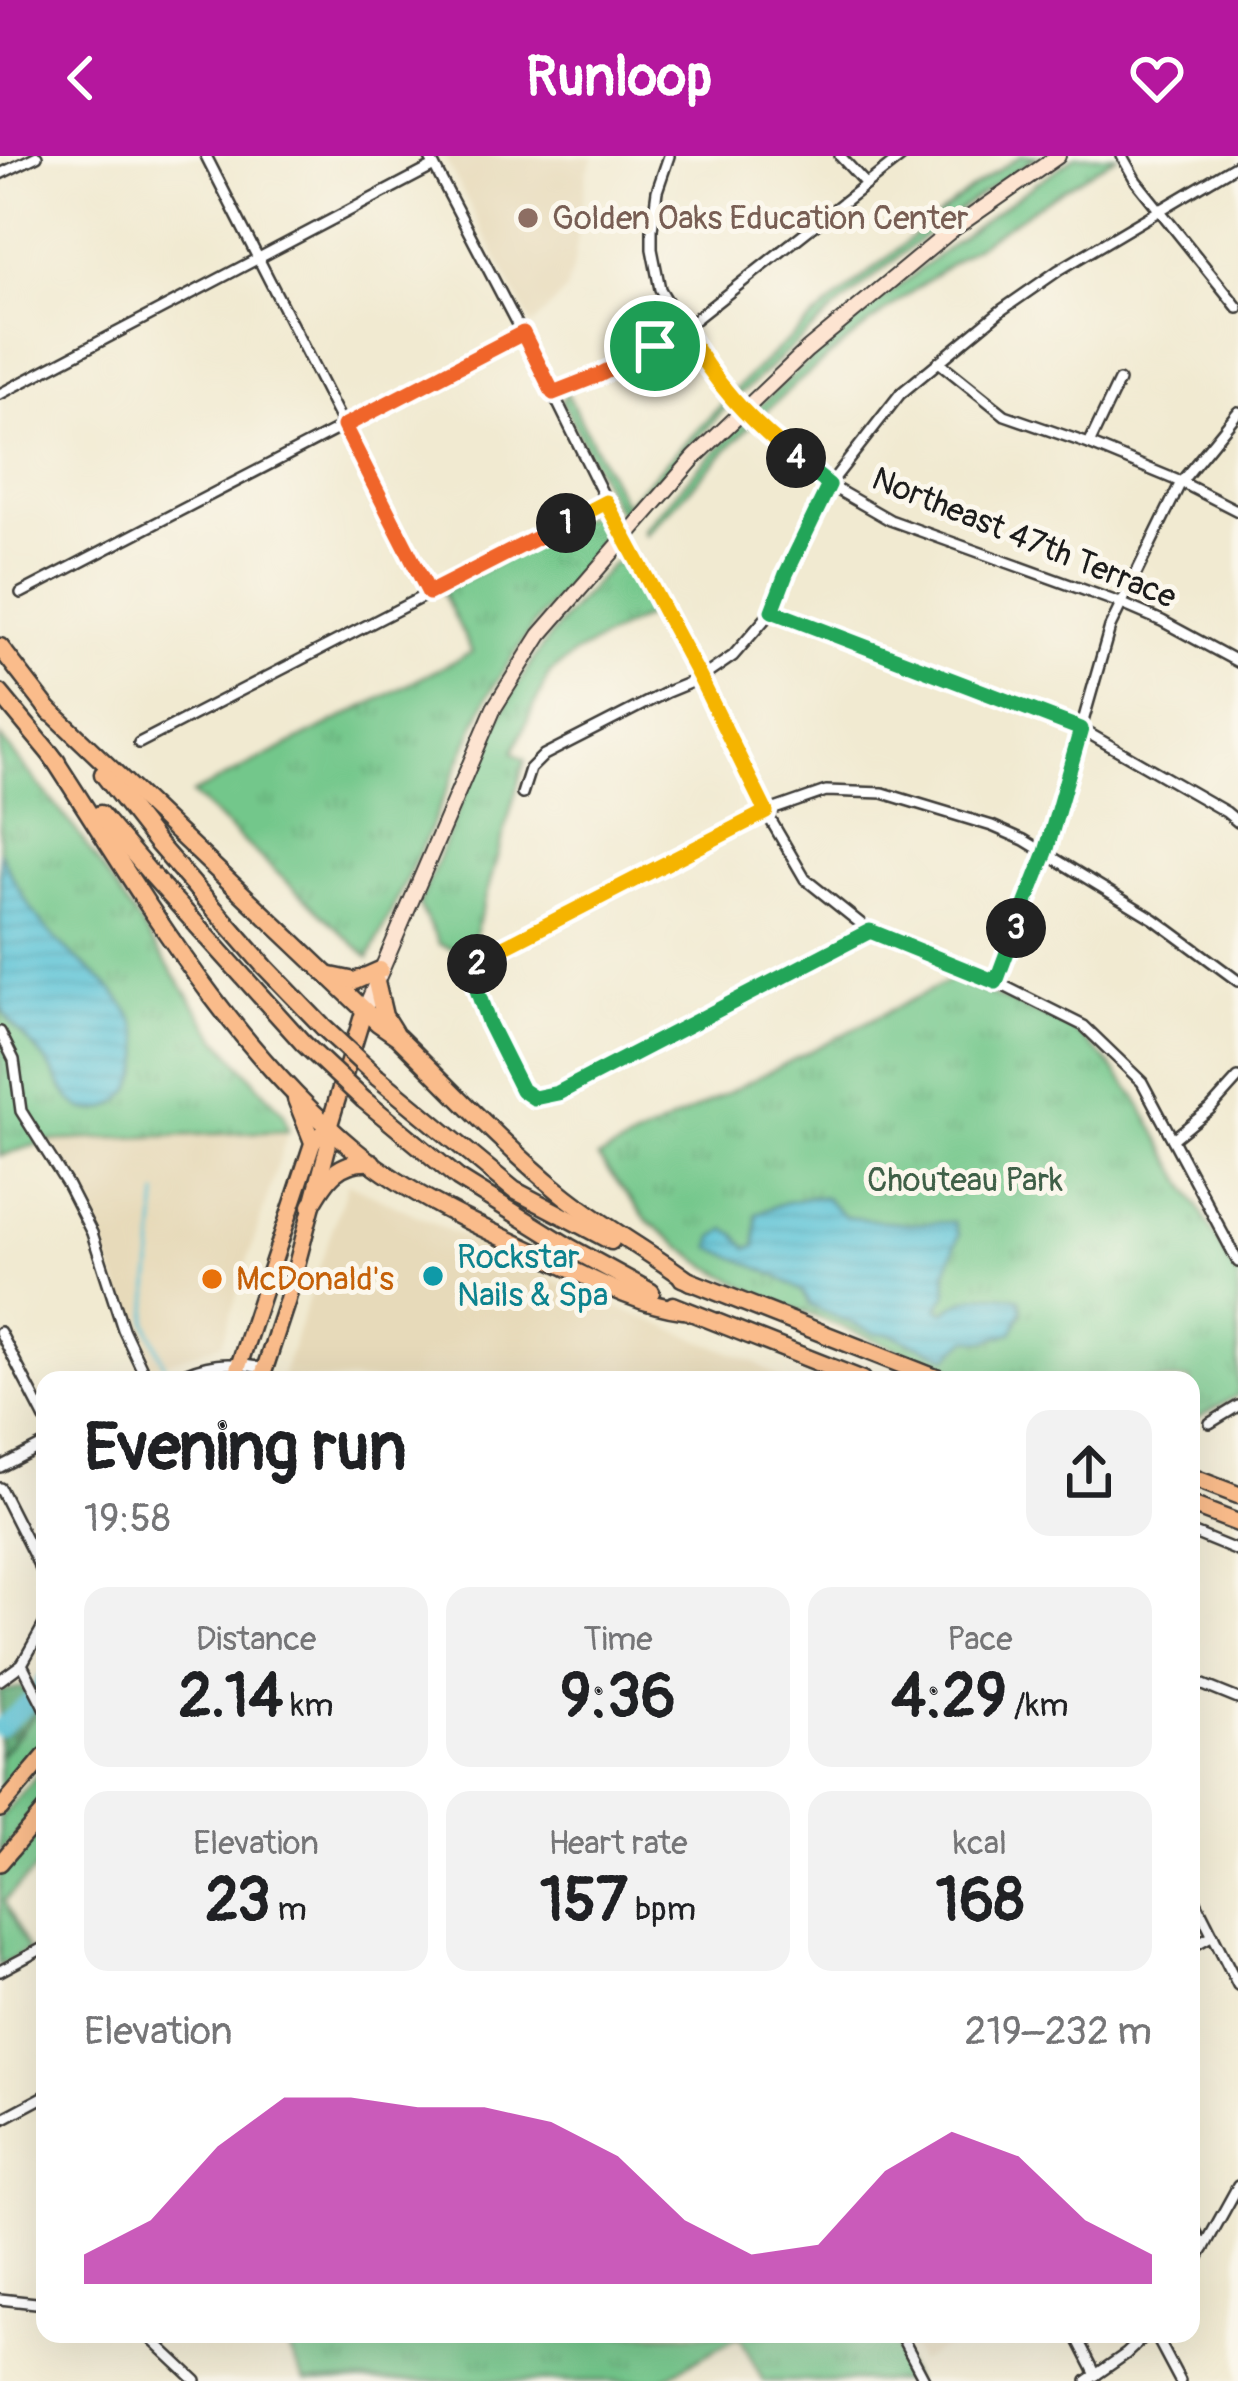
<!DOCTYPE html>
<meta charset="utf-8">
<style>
:root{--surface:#fff;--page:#f2f2f2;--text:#202124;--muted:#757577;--accent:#b5179e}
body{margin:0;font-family:Pangolin,sans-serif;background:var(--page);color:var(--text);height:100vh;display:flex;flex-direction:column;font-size:45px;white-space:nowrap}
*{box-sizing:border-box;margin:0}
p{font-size:39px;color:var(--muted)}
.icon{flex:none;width:66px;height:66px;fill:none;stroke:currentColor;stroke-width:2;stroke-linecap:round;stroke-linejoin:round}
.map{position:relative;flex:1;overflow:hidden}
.sheet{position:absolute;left:36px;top:1215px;width:1164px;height:972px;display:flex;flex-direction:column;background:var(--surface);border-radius:24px;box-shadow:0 12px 48px #0002}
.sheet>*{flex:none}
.pin{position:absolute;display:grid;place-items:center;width:102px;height:102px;color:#fff;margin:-51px;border:6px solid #fff;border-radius:50%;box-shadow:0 3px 12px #0007}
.km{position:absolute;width:60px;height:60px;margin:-30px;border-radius:50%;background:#222;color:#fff;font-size:33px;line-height:60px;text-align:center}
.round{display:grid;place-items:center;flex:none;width:126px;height:126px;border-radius:24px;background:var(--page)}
.headline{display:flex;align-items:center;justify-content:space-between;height:204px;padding:0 48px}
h1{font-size:66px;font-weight:800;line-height:90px}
.figures{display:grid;grid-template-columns:repeat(3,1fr);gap:18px;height:204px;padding:12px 48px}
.figures div{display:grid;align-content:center;border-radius:24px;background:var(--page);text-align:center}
.figures b{font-size:60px;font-weight:800}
.figures small{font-size:33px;font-weight:400}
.figures p{font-size:33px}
.chart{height:336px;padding:24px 48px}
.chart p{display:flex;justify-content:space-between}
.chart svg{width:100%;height:216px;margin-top:12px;fill:var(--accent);opacity:.7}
header{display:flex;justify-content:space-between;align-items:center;height:156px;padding:0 48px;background:var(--accent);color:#fff;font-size:54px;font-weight:800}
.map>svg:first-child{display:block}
.built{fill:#e7daba}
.grass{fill:url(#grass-tufts);stroke:#487254;stroke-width:3}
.forest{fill:url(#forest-firs);stroke:#3d644a;stroke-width:3}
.water{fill:url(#water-rules);stroke:#3b6f79;stroke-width:3}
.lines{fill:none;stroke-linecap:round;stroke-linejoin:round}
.stream{stroke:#5ac2d6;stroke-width:3}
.river{stroke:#5ac2d6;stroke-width:18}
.minor-casing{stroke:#3c3b37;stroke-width:14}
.secondary-casing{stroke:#3c3b37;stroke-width:18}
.primary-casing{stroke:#3c3b37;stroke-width:20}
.motorway-casing{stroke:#3c3b37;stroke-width:21}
.minor{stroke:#fff;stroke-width:9}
.secondary{stroke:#fde4d1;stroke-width:14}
.primary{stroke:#fabc8b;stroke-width:15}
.motorway{stroke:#fabc8b;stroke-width:16}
.motorway-bridge-casing{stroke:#3c3b37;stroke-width:21;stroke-linecap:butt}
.motorway-bridge{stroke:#fabc8b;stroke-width:16}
.split-1-casing{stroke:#fff;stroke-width:24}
.split-2-casing{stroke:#fff;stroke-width:24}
.split-3-casing{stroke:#fff;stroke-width:24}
.split-4-casing{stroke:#fff;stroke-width:24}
.split-5-casing{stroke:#fff;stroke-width:24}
.split-1{stroke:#f0652b;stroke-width:15}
.split-2{stroke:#f5b400;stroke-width:15}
.split-3{stroke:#22a559;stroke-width:15}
.split-4{stroke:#22a559;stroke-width:15}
.split-5{stroke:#f5b400;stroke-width:15}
.education-dot{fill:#8d6e63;stroke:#fbf7ec;stroke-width:4.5}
.culture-dot{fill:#0f9aa8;stroke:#fbf7ec;stroke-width:4.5}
.food-dot{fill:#e8710a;stroke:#fbf7ec;stroke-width:4.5}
.labels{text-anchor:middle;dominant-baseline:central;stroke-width:10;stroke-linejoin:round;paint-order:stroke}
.education-label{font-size:33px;fill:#785e54;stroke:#fbf7ec;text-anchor:start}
.street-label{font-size:33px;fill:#1c1c1c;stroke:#fbf7ec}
.park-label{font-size:33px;fill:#3f6048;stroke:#fbf7ec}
.culture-label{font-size:33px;fill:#0d838f;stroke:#fbf7ec;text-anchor:start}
.food-label{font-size:33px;fill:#c56008;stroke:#fbf7ec;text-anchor:start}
</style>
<header><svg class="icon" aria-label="back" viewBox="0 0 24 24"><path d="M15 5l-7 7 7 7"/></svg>Runloop<svg class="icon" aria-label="heart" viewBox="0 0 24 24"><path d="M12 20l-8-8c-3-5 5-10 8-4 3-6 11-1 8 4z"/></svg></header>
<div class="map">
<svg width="1238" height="2225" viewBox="0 0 1238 2225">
<defs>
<pattern id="grass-tufts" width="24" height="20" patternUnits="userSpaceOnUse" patternTransform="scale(3)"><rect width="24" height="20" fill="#73c78b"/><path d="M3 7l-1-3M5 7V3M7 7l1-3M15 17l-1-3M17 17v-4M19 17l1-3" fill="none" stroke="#63aa77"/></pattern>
<pattern id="forest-firs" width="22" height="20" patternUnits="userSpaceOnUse" patternTransform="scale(3)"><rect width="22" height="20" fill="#5eac77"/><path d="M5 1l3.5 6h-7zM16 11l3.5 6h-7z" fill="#4d8b61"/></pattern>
<pattern id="water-rules" width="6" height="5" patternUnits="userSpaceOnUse" patternTransform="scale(3)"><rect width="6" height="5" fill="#5ac2d6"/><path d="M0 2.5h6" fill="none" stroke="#4ea6b7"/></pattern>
</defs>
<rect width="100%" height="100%" fill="#fbf7ec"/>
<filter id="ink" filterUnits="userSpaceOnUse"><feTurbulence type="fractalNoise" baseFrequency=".00833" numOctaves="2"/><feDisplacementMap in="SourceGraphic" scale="24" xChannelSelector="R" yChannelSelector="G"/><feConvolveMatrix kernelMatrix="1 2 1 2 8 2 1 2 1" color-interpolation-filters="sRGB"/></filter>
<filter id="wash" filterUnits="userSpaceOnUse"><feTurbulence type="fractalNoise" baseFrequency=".004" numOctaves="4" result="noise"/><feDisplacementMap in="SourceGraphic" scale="48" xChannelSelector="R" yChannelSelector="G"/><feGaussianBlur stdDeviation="2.7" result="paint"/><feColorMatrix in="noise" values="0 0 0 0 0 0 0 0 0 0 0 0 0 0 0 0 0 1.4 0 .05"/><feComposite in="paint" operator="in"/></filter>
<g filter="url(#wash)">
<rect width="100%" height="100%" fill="#f1ead1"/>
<g class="built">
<path d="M444,0H594L587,16L574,108L566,135L532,170Z"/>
<path d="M288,975L222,1187L150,1213L94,1066L48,985Z"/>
<path d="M348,1027L579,1136L755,1206L781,1224H281Z"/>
<path d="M905,2178H973L919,2206Z"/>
</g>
<g class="grass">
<path d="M1021,0H1038C932,68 836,150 743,236L738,238L734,235C779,189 831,148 881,107C926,70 970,30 1021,0Z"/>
<path d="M1076,0H1117C990,77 867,161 758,262L755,256L757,252C857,160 963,76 1076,0Z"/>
<path d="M566,236L625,349L727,243L729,248L630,357L626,354L622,358L616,352L562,245Z"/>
<path d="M746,267L750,270L645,379L643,374L690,321L741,269Z"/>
<path d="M598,355L608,358L614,371L600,382L596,390L599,394L535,467L488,539L426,682L369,802L192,638L472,496L442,435Z"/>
<path d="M625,404L634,409L658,454L576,497L549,518L513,596L525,604L469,799L439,788L419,749C452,671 481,587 526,515C550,475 583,442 613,407Z"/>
<path d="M0,581L77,676L218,883L284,958L288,975L48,985L0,1000Z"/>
<path d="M953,823L1070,871L1105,903L1136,941L1238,1121V1239L1199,1261L1191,1260V1224H986L935,1208L761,1139L701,1106L647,1064L598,1002Z"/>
<path d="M38,1555L45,1569V1585L0,1641V1600Z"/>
<path d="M45,1609V1645L0,1697V1662Z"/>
<path d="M45,1669V1704L4,1745L28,1794L0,1809V1718Z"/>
<path d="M281,2178H889L913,2225H763L740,2180L658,2225H305Z"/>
</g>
<path class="forest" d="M24,1531L36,1556L0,1600V1535Z"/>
<g class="water">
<path d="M0,695C14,727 30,754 53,780C80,810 118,829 135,867C149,897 140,939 107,952C98,955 88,956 81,952C64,942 59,922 48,908C35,889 11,873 1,851C0,842 0,825 0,815C0,775 0,735 0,695Z"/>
<path d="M812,1041H825L846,1061L907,1068L954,1066L959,1079L946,1116L947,1138L938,1153L944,1156C968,1138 992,1136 1020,1143L1022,1154L1013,1176L987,1185L968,1183L948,1201L890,1178L874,1177L811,1150L803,1136L777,1120L711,1091L714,1081L726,1073L735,1078L748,1092L756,1090V1058L783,1047Z"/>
</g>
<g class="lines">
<path class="stream" d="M158,1039L147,1166L165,1211"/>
<g class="river">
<path d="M41,1533L45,1526"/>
<path d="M0,1572L32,1544"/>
</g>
</g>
</g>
<g filter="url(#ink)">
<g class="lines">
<defs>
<g id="minor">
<path d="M206,0L429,437"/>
<path d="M429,0L553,237L624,381L701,522L766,656L805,723L870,775L996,826L1084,870L1142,926L1238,1106"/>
<path d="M669,0L657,35L652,73V93L660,133L712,219L769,282L829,329L890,364L1120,447L1162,465L1238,506"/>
<path d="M840,0L866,28"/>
<path d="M1122,0L1136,25L1238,152"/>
<path d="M0,18L37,0"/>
<path d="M940,207L1005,259L1089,288L1181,326L1238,355"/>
<path d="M553,237L623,208L684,172L902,0"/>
<path d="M0,238L434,10"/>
<path d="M1089,288L1119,225"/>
<path d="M21,437L523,177"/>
<path d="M772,455L1081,573L1226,656L1238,666"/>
<path d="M139,587L606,346"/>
<path d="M522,638L530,613L544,599L667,536L701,522L733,500L772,455L786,419L829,329L900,238L1003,153L1059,114L1238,8"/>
<path d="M870,775L558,937L534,942C506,923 484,853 472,820L482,802L766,656L826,635L883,637L992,670L1024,684L1154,763L1238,825"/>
<path d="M996,826L1050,681L1110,471L1181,326L1238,256"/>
<path d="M0,876L14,904L21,955L67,1028L92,1077L123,1173L147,1224"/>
<path d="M1173,983L1210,953L1238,922"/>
<path d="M0,1176L45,1263"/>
<path d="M171,1224C205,1207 228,1204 265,1213"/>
<path d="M1210,1267L1238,1250"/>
<path d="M0,1311L45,1288"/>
<path d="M0,1332L45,1421"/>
<path d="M1194,1377L1238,1395"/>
<path d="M22,1508L45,1553"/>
<path d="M0,1524L22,1508L45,1467"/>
<path d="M1191,1524L1238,1543"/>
<path d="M1191,1736L1238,1829"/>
<path d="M1191,1791L1213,1779"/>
<path d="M0,1815L45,1791"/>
<path d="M0,1964L45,1940"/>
<path d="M1191,2066L1204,2092"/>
<path d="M1191,2115L1238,2030"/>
<path d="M0,2143L45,2148"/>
<path d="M146,2178L196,2225"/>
<path d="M900,2178L925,2225"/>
<path d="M1075,2178L1096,2219"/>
<path d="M1155,2178L1180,2225"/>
<path d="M1087,2225L1126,2198L1147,2178"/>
</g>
<path id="secondary" d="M364,855L494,552L540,479L695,301L807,194L953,73L1058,0"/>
<g id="primary">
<path d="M234,1224L313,986L320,979"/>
<path d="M261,1224L287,1145L328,990L329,970L364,855"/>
<path d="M0,1653L45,1600"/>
<path d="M0,1707L45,1654"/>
</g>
<g id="motorway">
<path d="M0,491L51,557"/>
<path d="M0,537L57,606"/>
<path d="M46,551L378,867L398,881C451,933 503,989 560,1036C601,1070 648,1094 690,1126"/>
<path d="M50,597C142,738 225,886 356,995C408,1038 477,1070 539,1098C582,1118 636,1149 683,1154"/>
<path d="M103,618L157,687L265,811L323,871"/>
<path d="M100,658L150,717L303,887"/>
<path d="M331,820L355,825L380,814"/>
<path d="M376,826L384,860L394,876"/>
<path d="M377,921L514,1034L611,1085"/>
<path d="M296,943L313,986"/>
<path d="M364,944L458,1022L569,1091L651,1136"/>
<path d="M311,1050C326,1023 338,1004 372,1006"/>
<path d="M682,1122L941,1224"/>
<path d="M673,1149L863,1224"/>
<path d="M1191,1321L1238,1339"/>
<path d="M1191,1349L1238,1367"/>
</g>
</defs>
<use href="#minor" class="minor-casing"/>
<use href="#secondary" class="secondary-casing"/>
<use href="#primary" class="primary-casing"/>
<use href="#motorway" class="motorway-casing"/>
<use href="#minor" class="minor"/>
<use href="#secondary" class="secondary"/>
<use href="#primary" class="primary"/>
<use href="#motorway" class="motorway"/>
<defs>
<g id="motorway-bridge">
<path d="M323,871L377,921"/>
<path d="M303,887L364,944"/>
</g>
</defs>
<use href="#motorway-bridge" class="motorway-bridge-casing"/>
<use href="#motorway-bridge" class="motorway-bridge"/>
</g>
</g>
<g class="lines" filter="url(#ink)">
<defs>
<path id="split-1" d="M566,367L429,437L344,270L523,177L553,237L599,219L655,190"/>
<path id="split-2" d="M477,808L482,802L766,656L700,522L606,346L566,367"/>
<path id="split-3" d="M477,808L472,820L489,868L522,934L534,942L558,937L870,775L996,826L1016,772"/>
<path id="split-4" d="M796,302L829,329L786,418L772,455L1081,573L1046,696L1016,772"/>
<path id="split-5" d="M655,190L684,172C712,225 749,265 796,302"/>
</defs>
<use href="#split-1" class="split-1-casing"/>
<use href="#split-2" class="split-2-casing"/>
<use href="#split-3" class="split-3-casing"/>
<use href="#split-4" class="split-4-casing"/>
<use href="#split-5" class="split-5-casing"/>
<use href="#split-1" class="split-1"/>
<use href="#split-2" class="split-2"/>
<use href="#split-3" class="split-3"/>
<use href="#split-4" class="split-4"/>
<use href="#split-5" class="split-5"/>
</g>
<circle class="education-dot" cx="528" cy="62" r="12"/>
<circle class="culture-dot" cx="433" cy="1120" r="12"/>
<circle class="food-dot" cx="212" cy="1123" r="12"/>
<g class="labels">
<g class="education-label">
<text x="552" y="62">Golden Oaks Education Center</text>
</g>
<g class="street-label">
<text transform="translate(1024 382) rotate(22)">Northeast 47th Terrace</text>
</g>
<g class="park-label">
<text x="965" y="1024">Chouteau Park</text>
</g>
<g class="culture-label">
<text x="457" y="1101">Rockstar<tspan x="457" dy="38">Nails &amp; Spa</tspan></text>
</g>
<g class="food-label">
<text x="236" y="1123">McDonald's</text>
</g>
</g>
</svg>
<div class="pin" style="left:655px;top:190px;background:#1e9e55"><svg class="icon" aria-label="arrive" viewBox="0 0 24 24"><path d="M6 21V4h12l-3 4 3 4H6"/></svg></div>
<b class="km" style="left:566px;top:367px">1</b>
<b class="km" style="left:477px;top:808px">2</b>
<b class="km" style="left:1016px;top:772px">3</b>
<b class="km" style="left:796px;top:302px">4</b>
<section class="sheet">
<div class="headline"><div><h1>Evening run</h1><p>19:58</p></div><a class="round"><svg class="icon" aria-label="share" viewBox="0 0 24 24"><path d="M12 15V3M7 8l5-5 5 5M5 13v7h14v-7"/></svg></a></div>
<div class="figures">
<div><p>Distance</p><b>2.14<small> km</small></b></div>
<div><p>Time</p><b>9:36</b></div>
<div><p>Pace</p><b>4:29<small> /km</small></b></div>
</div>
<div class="figures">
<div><p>Elevation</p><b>23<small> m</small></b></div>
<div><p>Heart rate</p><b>157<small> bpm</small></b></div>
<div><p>kcal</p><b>168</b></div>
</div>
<div class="chart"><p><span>Elevation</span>219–232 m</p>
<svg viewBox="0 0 160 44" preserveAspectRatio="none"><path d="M0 44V38L10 31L20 16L30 6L40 6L50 8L60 8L70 11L80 18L90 31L100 38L110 36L120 21L130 13L140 18L150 31L160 38V44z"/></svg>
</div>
</section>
</div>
